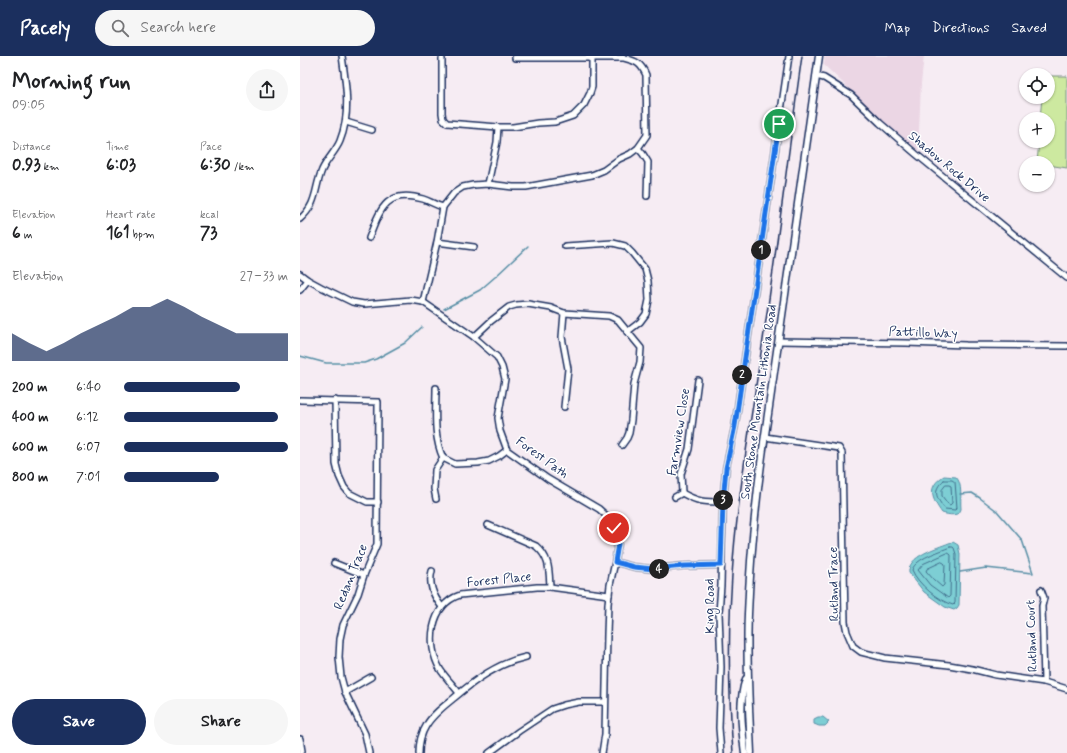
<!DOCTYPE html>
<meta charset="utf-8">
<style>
:root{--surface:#fff;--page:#f6f6f6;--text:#202124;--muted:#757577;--accent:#1b2f5e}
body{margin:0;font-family:Mynerve,sans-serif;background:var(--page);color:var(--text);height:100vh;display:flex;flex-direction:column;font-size:15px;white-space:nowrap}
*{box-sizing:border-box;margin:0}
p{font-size:13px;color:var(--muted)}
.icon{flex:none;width:22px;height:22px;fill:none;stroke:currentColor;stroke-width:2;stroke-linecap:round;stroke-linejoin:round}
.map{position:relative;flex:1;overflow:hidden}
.panel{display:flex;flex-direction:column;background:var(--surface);width:300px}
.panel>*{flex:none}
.buttons{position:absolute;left:719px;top:12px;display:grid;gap:8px}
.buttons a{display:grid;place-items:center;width:36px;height:36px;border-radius:50%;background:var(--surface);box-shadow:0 1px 3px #0004;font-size:20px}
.pin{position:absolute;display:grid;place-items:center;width:34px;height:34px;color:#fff;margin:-17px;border:2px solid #fff;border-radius:50%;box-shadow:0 1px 4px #0007}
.km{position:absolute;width:20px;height:20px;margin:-10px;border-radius:50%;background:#222;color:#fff;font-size:11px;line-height:20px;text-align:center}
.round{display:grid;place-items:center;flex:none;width:42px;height:42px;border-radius:21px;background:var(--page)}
.overview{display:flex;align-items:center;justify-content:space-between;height:68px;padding:0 12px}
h1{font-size:22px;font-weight:800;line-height:30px}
.stats{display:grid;grid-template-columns:repeat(3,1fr);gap:6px;height:68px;padding:4px 12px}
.stats div{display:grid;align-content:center}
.stats b{font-size:17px;font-weight:800}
.stats small{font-size:11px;font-weight:400}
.stats p{font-size:11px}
.chart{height:112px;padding:8px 12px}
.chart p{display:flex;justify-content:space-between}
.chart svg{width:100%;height:72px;margin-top:4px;fill:var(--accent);opacity:.7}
.button{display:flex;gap:8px;margin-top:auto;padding:8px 12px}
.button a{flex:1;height:46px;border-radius:24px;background:var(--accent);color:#fff;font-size:16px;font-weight:800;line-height:46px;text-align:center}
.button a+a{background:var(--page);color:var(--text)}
ul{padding:0 12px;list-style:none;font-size:13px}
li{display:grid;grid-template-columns:64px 48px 1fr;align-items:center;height:30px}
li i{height:10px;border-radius:5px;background:var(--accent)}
header{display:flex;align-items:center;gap:24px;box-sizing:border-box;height:56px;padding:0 20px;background:var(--accent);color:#fff}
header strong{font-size:19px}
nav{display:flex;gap:22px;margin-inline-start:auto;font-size:14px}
.search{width:280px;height:36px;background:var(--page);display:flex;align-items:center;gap:10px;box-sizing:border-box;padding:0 14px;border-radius:22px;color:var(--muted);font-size:15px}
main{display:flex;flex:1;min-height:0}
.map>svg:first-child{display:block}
.built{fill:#ebd6e4}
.green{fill:#cde9a0;stroke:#748c7f}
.water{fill:#7dced4;stroke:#568ea5}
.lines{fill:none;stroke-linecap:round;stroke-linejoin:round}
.shore{stroke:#426f8d;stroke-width:1}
.stream{stroke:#568ea5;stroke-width:1.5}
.minor-casing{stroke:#1b2f5e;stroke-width:8}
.major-casing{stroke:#1b2f5e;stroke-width:9}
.minor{stroke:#fff;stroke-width:5}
.major{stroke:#fff;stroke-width:6}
.rail{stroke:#1b2f5e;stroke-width:1.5}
.route-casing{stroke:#fff;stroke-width:8}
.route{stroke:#1a73e8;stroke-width:5}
.labels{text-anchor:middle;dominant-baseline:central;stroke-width:3;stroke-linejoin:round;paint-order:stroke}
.street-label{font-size:13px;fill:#1b2f5e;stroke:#fff}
</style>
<header>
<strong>Pacely</strong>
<div class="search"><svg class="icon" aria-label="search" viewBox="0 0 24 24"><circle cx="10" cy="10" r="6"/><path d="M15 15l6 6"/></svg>Search here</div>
<nav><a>Map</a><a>Directions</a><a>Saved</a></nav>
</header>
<main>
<section class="panel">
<div class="overview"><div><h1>Morning run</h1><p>09:05</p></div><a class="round"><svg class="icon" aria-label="share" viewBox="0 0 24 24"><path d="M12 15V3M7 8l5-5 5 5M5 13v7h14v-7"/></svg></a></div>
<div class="stats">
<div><p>Distance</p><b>0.93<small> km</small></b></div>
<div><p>Time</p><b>6:03</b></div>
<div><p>Pace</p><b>6:30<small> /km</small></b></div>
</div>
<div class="stats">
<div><p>Elevation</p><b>6<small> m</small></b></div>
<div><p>Heart rate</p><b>161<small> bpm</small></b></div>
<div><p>kcal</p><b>73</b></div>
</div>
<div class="chart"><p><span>Elevation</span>27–33 m</p>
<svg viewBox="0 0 160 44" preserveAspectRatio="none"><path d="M0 44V27L10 33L20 38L30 33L40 27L50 22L60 17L70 11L80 11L90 6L100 11L110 17L120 22L130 27L140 27L150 27L160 27V44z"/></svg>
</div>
<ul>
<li><b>200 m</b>6:40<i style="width:71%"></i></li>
<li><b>400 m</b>6:12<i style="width:94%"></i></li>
<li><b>600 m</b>6:07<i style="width:100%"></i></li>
<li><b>800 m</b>7:01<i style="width:58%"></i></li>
</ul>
<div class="button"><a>Save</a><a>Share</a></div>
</section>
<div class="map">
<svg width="767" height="697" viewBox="0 0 767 697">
<rect width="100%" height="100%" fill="#f6ecf3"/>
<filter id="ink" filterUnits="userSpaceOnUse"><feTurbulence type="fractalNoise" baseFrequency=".025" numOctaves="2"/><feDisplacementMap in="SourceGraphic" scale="8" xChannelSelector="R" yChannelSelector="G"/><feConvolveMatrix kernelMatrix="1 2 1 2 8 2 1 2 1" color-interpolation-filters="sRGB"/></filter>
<g filter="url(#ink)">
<path class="built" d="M525,0H624L621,28L618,98L524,9Z"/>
<path class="green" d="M748,20H767V112L748,109V107H737L739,85H748V63H740L742,41H748Z"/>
<g class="water">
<path d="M644,420L656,421C663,428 660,443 661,453C659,461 649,459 642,457C632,443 626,431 644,420Z"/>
<path d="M653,486L658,489L660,498L659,549L657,552L654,554L645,551L624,536L609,517C607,500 637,492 649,487Z"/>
<path d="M518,661H523L529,666L525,670H519L514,668V663Z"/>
</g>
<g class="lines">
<g class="shore">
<path d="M644,424H652L655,426L657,452L655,454L645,453C636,442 632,434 644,424Z"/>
<path d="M646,429H649L651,430L652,447L650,449L648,448L642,440V434Z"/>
<path d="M650,491H653L654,492L656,498L655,547L653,549C638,545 618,528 612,514C616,502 639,496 650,491Z"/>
<path d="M648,497L650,498L651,499L650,540L648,542L630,529L618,514L623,508Z"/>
<path d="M642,506L644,507L645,508L644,529L642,531L634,524L626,515L627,513Z"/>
</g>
<g class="stream">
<path d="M144,253L180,234L195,221L228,190"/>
<path d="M0,300L26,307H64L76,303L105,287L122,271"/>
<path d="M660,516L686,512L733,517L722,484L697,455L680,442L672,437L660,438"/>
</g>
<defs>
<g id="minor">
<path d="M142,3V57L143,63L147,67L198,71"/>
<path d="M516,20L524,22L551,39L580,67L616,98L767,222"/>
<path d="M46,66L72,74"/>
<path d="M338,92L343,98L348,106L347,140"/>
<path d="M188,128L197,86L198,71H213L238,67L255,66L273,60L284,49L290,37L292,31V2"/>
<path d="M0,163C18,147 14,133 22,114C27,103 36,95 40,85C51,58 46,28 42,0"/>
<path d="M69,182C80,154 86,132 123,143C130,145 135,149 143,151"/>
<path d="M137,186L174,191"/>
<path d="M265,190L313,187L325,190L332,197L345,213L348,225L349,244L346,258L340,266L327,276"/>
<path d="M0,218L8,224L21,231L52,246L64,248L111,244L123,246L174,281L197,301L202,311L205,323L198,362L200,375L207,394L248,423L299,453L310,463L314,472L318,488L315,506L310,529L308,548L307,578L305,678L302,697"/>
<path d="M0,234L8,224"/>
<path d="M123,246L137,186L143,151L154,137L163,131L173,129L188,128L213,131H226L292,119L304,114L319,103L330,98L338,92L347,79L346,19C341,7 336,5 324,2H215"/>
<path d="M174,281L191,265L209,251L216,249L228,248L251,252L264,257L309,260L318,264L341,292L340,306L334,328L331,364L329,377L327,382L322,389"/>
<path d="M479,285L606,287L666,289L767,290"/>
<path d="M136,332C136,356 133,380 143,402L155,408L178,407L189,405L199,400L207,394"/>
<path d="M0,344L78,346L77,488L64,519L58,538L43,569L40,583L39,601L41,621L45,636L65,678L69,697"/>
<path d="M35,344L36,408L39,420L44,431L49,437L67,446H78"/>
<path d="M264,351L268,313L262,281L264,257"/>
<path d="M465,381L539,392L542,397L545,566L547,576L553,590L561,596L585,602L649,609L672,613L696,619L744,626L767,633"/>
<path d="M382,437L381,418L389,393L398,324"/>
<path d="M382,437C398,446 404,446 423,446"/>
<path d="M375,441L382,437"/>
<path d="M136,443L134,433L135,414L143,402"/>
<path d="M188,469L236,490C250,502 249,514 250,531"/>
<path d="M315,506L334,511L353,513L383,510L421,509"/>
<path d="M34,507L64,519"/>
<path d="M132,515C128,529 134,541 142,551"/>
<path d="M741,534L744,542L742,550L744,626"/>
<path d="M45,636L71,621"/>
<path d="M159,637C153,629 145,621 140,613C126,589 130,549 160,539L237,531H250L309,539"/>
<path d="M0,683L2,695L1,697"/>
<path d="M119,697C119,688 121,678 126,670C132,659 144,650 154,642C175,624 198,607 226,601"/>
<path d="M189,697L219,675L252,653L264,649L279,646H305"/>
<path d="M421,697L419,672L421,611L419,557L421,529L423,446L426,412L435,370L489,0"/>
</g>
<g id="major">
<path d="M445,697C442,673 438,646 446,623"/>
<path d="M451,697C449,650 446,604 448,558C450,505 455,453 462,400L519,0"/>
</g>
</defs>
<use href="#minor" class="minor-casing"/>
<use href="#major" class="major-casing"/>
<use href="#minor" class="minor"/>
<use href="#major" class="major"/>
<path class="rail" d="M433,697C428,629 428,561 434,493C440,425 452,357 462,290C477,194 488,97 502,0"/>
</g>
</g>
<g class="lines" filter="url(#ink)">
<defs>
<path id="route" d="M314,472L318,488L315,506L334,511L354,513L384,510L421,509L423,446L426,412L435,370L479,68"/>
</defs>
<use href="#route" class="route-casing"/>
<use href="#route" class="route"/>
</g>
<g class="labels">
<g class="street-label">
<text transform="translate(649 111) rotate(40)">Shadow Rock Drive</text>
<text transform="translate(623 277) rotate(2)">Pattillo Way</text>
<text transform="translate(459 346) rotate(-82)">South Stone Mountain Lithonia Road</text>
<text transform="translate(379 376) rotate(-81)">Farmview Close</text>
<text transform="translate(242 402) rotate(36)">Forest Path</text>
<text transform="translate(51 521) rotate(-68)">Redan Trace</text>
<text transform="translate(199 524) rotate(-6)">Forest Place</text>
<text transform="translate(534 528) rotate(-91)">Rutland Trace</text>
<text transform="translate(410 550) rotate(-90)">King Road</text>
<text transform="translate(732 580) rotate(-92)">Rutland Court</text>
</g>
</g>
</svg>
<div class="buttons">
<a><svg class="icon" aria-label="locate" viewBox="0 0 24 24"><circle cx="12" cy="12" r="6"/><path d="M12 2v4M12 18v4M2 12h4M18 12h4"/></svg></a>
<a>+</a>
<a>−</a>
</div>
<div class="pin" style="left:479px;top:68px;background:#1e9e55"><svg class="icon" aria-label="arrive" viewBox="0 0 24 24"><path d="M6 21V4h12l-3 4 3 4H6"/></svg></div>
<div class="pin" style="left:314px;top:472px;background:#d93025"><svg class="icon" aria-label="check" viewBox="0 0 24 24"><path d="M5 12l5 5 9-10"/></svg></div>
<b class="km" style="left:461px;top:194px">1</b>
<b class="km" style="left:442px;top:319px">2</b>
<b class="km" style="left:423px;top:444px">3</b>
<b class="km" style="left:359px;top:513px">4</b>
</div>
</main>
